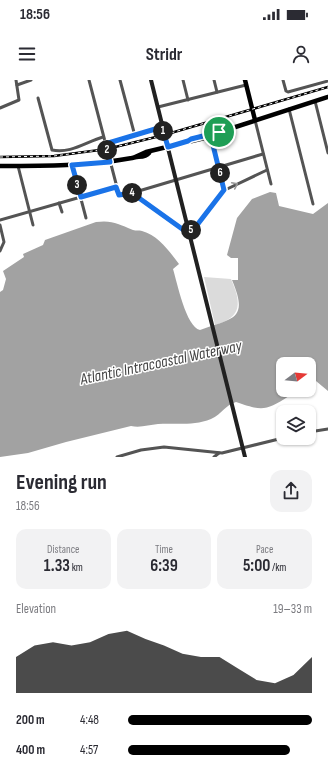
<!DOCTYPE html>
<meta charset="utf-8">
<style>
:root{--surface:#fff;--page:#f2f2f3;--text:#2b2b33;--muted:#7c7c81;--accent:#000}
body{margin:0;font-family:"Sofia Sans Condensed",sans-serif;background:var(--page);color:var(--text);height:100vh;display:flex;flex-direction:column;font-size:15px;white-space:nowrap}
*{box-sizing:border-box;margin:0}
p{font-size:13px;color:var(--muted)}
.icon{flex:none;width:22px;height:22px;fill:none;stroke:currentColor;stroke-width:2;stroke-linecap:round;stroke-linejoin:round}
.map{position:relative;height:377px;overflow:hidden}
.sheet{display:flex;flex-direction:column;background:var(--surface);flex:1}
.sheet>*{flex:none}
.needle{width:26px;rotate:74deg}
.fabs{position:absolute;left:276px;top:277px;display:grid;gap:8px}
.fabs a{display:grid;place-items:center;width:40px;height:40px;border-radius:8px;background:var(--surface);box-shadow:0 1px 3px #0004;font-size:20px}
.pin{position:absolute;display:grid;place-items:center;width:34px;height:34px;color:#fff;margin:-17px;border:2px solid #fff;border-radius:50%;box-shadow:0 1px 4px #0007}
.km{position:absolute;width:20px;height:20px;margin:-10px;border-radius:50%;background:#222;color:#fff;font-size:11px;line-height:20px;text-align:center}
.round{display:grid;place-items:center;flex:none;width:42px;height:42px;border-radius:12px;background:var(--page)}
.overview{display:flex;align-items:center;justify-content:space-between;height:68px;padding:0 16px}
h1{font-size:22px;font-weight:700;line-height:30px}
.metrics{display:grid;grid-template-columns:repeat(3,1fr);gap:6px;height:68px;padding:4px 16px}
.metrics div{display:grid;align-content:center;border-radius:10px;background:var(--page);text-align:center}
.metrics b{font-size:17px;font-weight:700}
.metrics small{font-size:11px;font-weight:400}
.metrics p{font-size:11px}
.chart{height:112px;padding:8px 16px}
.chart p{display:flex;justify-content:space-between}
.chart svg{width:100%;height:72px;margin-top:4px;fill:var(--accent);opacity:.7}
ul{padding:0 16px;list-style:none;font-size:13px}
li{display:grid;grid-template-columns:64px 48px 1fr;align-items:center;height:30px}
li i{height:10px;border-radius:5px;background:var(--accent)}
.status{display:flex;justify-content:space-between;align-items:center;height:28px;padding:0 20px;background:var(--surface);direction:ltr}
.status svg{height:11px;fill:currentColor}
header{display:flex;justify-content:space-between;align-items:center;height:52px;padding:0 16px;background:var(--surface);font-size:18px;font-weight:700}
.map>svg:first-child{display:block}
.green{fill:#dbdbdb}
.water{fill:#a2a2a2}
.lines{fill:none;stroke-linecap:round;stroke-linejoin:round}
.street{stroke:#545454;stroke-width:3}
.secondary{stroke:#212121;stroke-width:4}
.primary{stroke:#000;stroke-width:4.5}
.rail-casing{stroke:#000;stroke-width:2.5}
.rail{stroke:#fff;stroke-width:1;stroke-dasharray:3;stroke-linecap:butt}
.oneway{stroke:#989898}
.route-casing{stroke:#fff;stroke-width:8}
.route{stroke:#1a73e8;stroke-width:5}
.labels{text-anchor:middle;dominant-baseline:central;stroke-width:3;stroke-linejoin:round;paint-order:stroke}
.water-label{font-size:16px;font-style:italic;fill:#434343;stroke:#fff}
</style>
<div class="status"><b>18:56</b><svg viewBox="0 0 49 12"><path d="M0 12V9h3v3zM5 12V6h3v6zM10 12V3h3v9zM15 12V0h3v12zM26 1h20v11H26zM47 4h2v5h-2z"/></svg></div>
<header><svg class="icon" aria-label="menu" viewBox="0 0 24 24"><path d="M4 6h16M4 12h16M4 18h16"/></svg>Stridr<svg class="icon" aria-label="person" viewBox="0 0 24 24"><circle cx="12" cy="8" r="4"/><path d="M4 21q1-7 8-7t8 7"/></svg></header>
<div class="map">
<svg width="328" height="377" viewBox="0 0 328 377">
<rect width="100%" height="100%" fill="#fff"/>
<path class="green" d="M204,197L231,199C241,222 243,237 215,245Z"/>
<path class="water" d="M270,112L276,113L279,126L313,134L328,123V311L316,301L309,298V284H283V310H291L288,312L289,316C266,331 262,331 236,322C225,325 222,334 211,339C194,346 176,343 158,344C149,345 140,348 131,346L66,362L28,373L0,377V212L3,210L6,199L3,191L24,177L23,174L43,165L45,160L96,142C113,140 118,144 133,150C136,151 139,150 142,151C159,156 169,171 179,184L173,189C177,202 186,247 200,250C233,238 249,240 232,200H238V178H231L227,175L237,138L252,119Z"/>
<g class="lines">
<g class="street">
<path d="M89,0L119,115L132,113L263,74"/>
<path d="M120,0L135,56"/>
<path d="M183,0L188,20"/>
<path d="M214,0L217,12"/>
<path d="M283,0L286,11L288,12L328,1"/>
<path d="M17,5L31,0"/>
<path d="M38,18L52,70C70,74 86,62 103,57"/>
<path d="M315,21L328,73"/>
<path d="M158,27L246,5"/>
<path d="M0,28L19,20L16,0"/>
<path d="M289,29L313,124"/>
<path d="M255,40L271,104"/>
<path d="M211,57L225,110"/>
<path d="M105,64L162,47"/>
<path d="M72,85L86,138"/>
<path d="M18,86L33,145"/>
<path d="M132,113L185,151L194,149L225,110L267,90"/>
<path d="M59,123L62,132"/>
<path d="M0,140L116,107"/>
<path d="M0,145L4,162L0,171"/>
<path d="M309,352L328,349"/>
<path d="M117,377L141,370L164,367L222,373L283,358"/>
<path d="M214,377L219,373"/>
</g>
<path class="secondary" d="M151,0L245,377"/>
<g class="primary">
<path d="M245,0L255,40"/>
<path d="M188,61L191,59L223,51L328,17"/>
<path d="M135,77L146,72L217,55L219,52"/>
<path d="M0,86C45,86 88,86 132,78C138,76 145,78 149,73"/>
</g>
<defs>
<path id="rail" d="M0,77L54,76L107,69L164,55L328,7"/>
</defs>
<use href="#rail" class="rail-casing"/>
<use href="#rail" class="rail"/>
</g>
<defs><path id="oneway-chevron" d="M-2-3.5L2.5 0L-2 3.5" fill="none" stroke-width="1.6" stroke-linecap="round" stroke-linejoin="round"/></defs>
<use class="oneway" href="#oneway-chevron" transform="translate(235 105) rotate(-26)"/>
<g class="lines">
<defs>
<path id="route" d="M162,47L168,67L188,61L191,59L219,52L217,55L211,57L224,110L194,149L185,151L132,113L119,115L116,107L81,117L72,85L110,82L105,64Z"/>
</defs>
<use href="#route" class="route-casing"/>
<use href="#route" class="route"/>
</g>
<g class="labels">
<g class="water-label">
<text transform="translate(161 283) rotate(-12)">Atlantic Intracoastal Waterway</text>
</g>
</g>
</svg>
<div class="fabs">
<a><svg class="needle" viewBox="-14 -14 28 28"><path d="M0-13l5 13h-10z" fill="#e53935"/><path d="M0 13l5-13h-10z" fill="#7c7c81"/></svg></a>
<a><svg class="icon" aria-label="layers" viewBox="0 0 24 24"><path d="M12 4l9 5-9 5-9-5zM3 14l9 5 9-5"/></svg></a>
</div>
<div class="pin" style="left:219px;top:52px;background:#1e9e55"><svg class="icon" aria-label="arrive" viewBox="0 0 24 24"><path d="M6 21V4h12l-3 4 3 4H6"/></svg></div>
<b class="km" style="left:163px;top:51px">1</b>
<b class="km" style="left:107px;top:70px">2</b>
<b class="km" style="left:77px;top:105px">3</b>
<b class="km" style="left:132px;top:113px">4</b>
<b class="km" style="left:191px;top:150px">5</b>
<b class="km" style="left:220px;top:93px">6</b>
</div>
<section class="sheet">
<div class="overview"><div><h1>Evening run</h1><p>18:56</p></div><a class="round"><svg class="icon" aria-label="share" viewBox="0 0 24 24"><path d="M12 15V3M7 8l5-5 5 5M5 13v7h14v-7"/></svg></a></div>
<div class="metrics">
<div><p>Distance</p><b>1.33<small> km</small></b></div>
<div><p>Time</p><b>6:39</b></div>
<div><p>Pace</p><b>5:00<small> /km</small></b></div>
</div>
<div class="chart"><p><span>Elevation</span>19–33 m</p>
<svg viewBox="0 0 160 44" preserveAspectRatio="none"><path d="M0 44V22L10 15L20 13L30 15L40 13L50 8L60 6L70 11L80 15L90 20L100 22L110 22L120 29L130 36L140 38L150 33L160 22V44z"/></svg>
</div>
<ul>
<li><b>200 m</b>4:48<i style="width:100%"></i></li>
<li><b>400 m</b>4:57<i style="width:88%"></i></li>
</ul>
</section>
